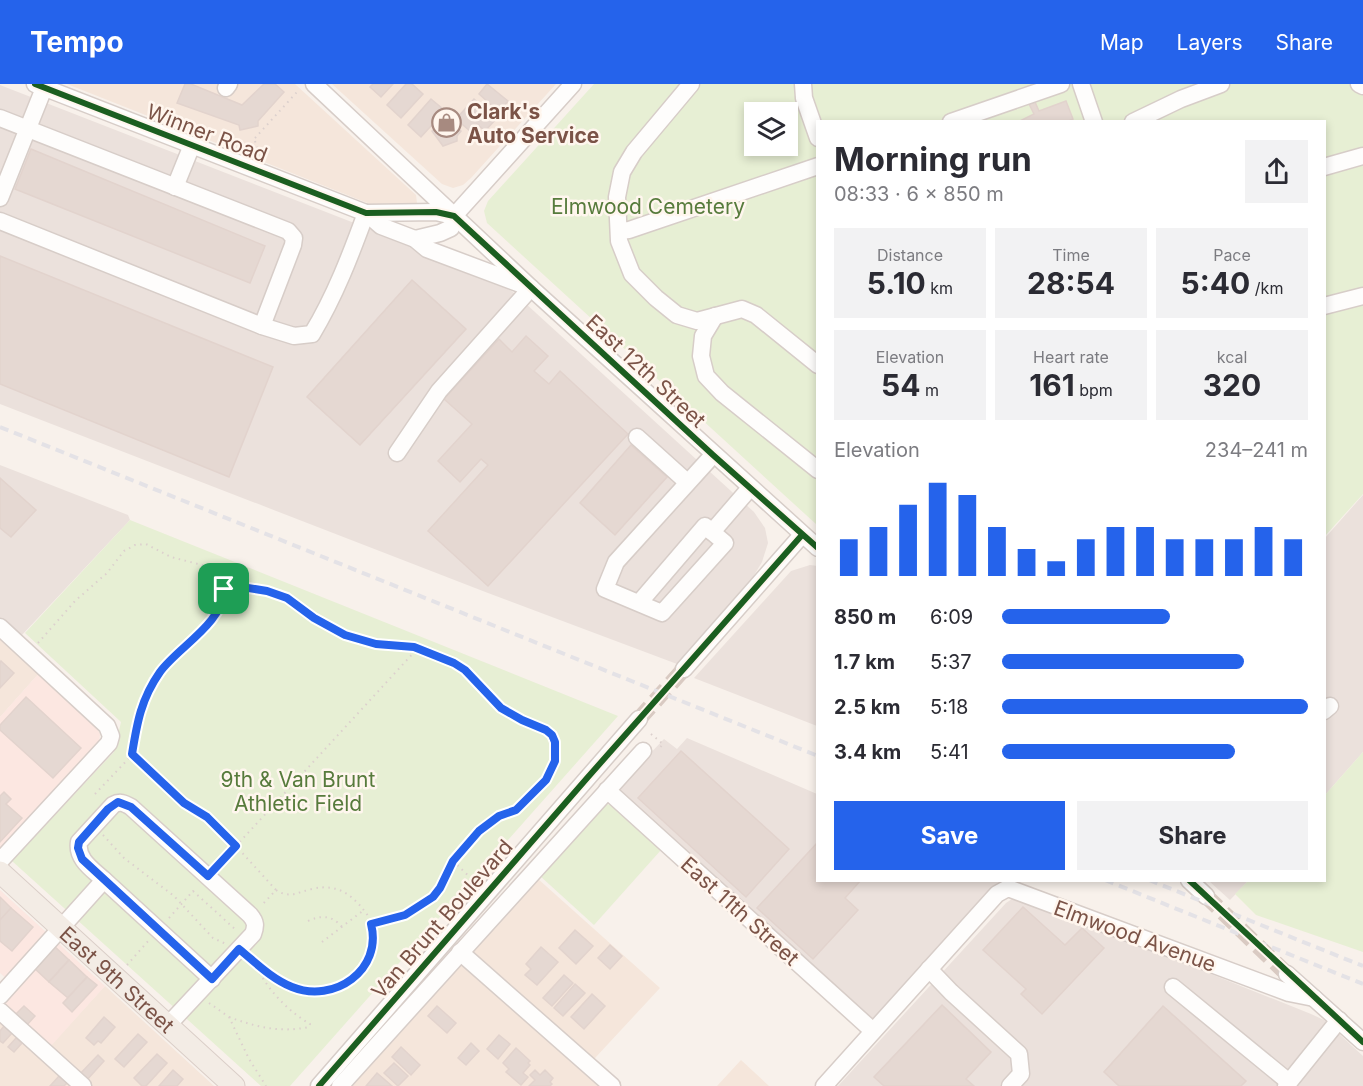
<!DOCTYPE html>
<meta charset="utf-8">
<style>
:root{--surface:#fff;--page:#f2f2f3;--text:#2b2b33;--muted:#7c7c81;--accent:#2563eb}
body{margin:0;font-family:Inter,sans-serif;background:var(--page);color:var(--text);height:100vh;display:flex;flex-direction:column;font-size:22px;white-space:nowrap}
*{box-sizing:border-box;margin:0}
p{font-size:20px;color:var(--muted)}
.icon{flex:none;width:33px;height:33px;fill:none;stroke:currentColor;stroke-width:2;stroke-linecap:round;stroke-linejoin:round}
.map{position:relative;flex:1;overflow:hidden}
.drawer{position:absolute;left:816px;top:36px;width:510px;height:762px;display:flex;flex-direction:column;background:var(--surface);border-radius:0px;box-shadow:0 3px 9px #0003}
.drawer>*{flex:none}
.fabs{position:absolute;left:744px;top:18px;display:grid;gap:12px}
.fabs a{display:grid;place-items:center;width:54px;height:54px;border-radius:0px;background:var(--surface);box-shadow:0 3px 9px #0003;font-size:30px}
.pin{position:absolute;display:grid;place-items:center;width:51px;height:51px;color:#fff;margin:-26px;border-radius:12px;box-shadow:0 3px 9px #0006}
.round{display:grid;place-items:center;flex:none;width:63px;height:63px;border-radius:0px;background:var(--page)}
.summary{display:flex;align-items:center;justify-content:space-between;height:102px;padding:0 18px}
h1{font-size:33px;font-weight:700;line-height:45px}
.metrics{display:grid;grid-template-columns:repeat(3,1fr);gap:9px;height:102px;padding:6px 18px}
.metrics div{display:grid;align-content:center;border-radius:0px;background:var(--page);text-align:center}
.metrics b{font-size:30px;font-weight:700}
.metrics small{font-size:16px;font-weight:400}
.metrics p{font-size:16px}
.chart{height:168px;padding:12px 18px}
.chart p{display:flex;justify-content:space-between}
.chart svg{width:100%;height:108px;margin-top:6px;stroke:var(--accent);stroke-width:6}
.cta{display:flex;gap:12px;margin-top:auto;padding:12px 18px}
.cta a{flex:1;height:69px;border-radius:0px;background:var(--accent);color:#fff;font-size:24px;font-weight:700;line-height:69px;text-align:center}
.cta a+a{background:var(--page);color:var(--text)}
ul{padding:0 18px;list-style:none;font-size:20px}
li{display:grid;grid-template-columns:96px 72px 1fr;align-items:center;height:45px}
li i{height:15px;border-radius:8px;background:var(--accent)}
header{display:flex;align-items:center;gap:36px;box-sizing:border-box;height:84px;padding:0 30px;background:var(--accent);color:#fff}
header strong{font-size:28px}
nav{display:flex;gap:33px;margin-inline-start:auto;font-size:21px}
.map>svg:first-child{display:block}
.residential{fill:#f5e6db}
.commercial{fill:#fce7e1}
.industrial{fill:#ebe1dc}
.green{fill:#e7efd4;fill-rule:evenodd}
.building{fill:#e5d8d2;stroke:#e2d3cd;stroke-width:1.5}
.lines{fill:none;stroke-linecap:round;stroke-linejoin:round}
.minor-tunnel{stroke:#d9cac2;stroke-width:16;stroke-dasharray:16 8;stroke-linecap:butt}
.minor-casing{stroke:#d7cdc8;stroke-width:19}
.major-casing{stroke:#dacec8;stroke-width:23}
.path{stroke:#dcd0cd;stroke-width:2;stroke-dasharray:1.5 4.5;stroke-linecap:butt}
.minor{stroke:#fefdfc;stroke-width:16}
.major{stroke:#f3ece5;stroke-width:21}
.rail{stroke:#e4e2e6;stroke-width:4;stroke-dasharray:9 6;stroke-linecap:butt}
.cycleway-casing{stroke:#fff6ee;stroke-width:10}
.cycleway{stroke:#1b5e20;stroke-width:6}
.route-casing{stroke:#fff;stroke-width:12}
.route{stroke:#2563eb;stroke-width:8}
.labels{text-anchor:middle;dominant-baseline:central;stroke-width:5;stroke-linejoin:round;paint-order:stroke}
.poi-label{font-size:21px;font-weight:bold;fill:#7b5347;stroke:#fff6ee;text-anchor:start}
.street-label{font-size:21px;fill:#7b5347;stroke:#fff6ee}
.park-label{font-size:21px;fill:#577b3c;stroke:#fff6ee}
</style>
<header>
<strong>Tempo</strong>
<nav><a>Map</a><a>Layers</a><a>Share</a></nav>
</header>
<div class="map">
<svg width="1363" height="1002" viewBox="0 0 1363 1002">
<rect width="100%" height="100%" fill="#f8f1eb"/>
<g class="residential">
<path d="M67,0H295L416,111L417,119L414,123L394,125L370,120Z"/>
<path d="M332,0H556L471,94L463,101L453,104L442,100Z"/>
<path d="M0,551L40,588L0,633Z"/>
<path d="M537,794L660,904L583,987L600,1002H350Z"/>
<path d="M105,902L214,1002H0V931L43,970Z"/>
<path d="M741,976L769,1002H717Z"/>
</g>
<g class="commercial">
<path d="M40,588L96,642L100,650L99,660L0,764V633Z"/>
<path d="M0,806L105,902L43,971L0,931L9,897L0,889Z"/>
</g>
<g class="industrial">
<path d="M0,1L398,156L497,198L513,208L754,428L765,444L768,459L762,478L753,493L677,580L488,509L0,320Z"/>
<path d="M0,381L128,431L130,436L20,553L0,534Z"/>
<path d="M1363,411V668L1325,711V454Z"/>
<path d="M810,481L818,482L817,642L694,594L791,487Z"/>
<path d="M687,654L817,710L818,796L1002,797L877,936H871L622,712L618,705L621,700L664,655L677,665Z"/>
<path d="M1209,797H1248L1230,816Z"/>
<path d="M1021,814L1311,930L1324,936L1363,972V1002H838L1006,819L1012,815Z"/>
</g>
<g class="green">
<path d="M594,0H1363V410L1325,452L1324,38H818L817,441L487,139L484,127L488,117ZM754,28H788V62H754Z"/>
<path d="M130,436L618,632L290,1002H261L12,777L114,668L121,638L25,549Z"/>
<path d="M1363,668V868L1256,831L1235,810L1248,797L1324,796L1325,711Z"/>
<path d="M606,720L611,721L661,766L594,841L539,791L603,721Z"/>
</g>
<g class="building">
<path d="M185,0H191L242,21L264,0H275L284,8L258,37V42L240,46L239,41L177,19Z"/>
<path d="M373,0H393L381,13L370,3Z"/>
<path d="M406,0H412L423,10L401,34L387,21Z"/>
<path d="M487,0L508,17L499,28L479,10Z"/>
<path d="M431,15L443,25L439,29L441,31L421,53L408,41Z"/>
<path d="M474,15L496,35L485,47L477,40L470,47L456,35Z"/>
<path d="M1066,17L1073,35L1066,38H1018L1034,30L1029,20L1035,18L1039,27Z"/>
<path d="M446,32L461,47L457,52V57L443,62L432,47Z"/>
<path d="M31,65L265,162L250,199L15,105Z"/>
<path d="M0,172L273,283L229,393L0,300Z"/>
<path d="M412,196L466,245L360,361L307,313Z"/>
<path d="M526,252L548,272L534,287L549,300L560,287L628,350L488,502L428,447L488,381L481,375L460,398L438,377L472,340L444,315L499,255L512,268Z"/>
<path d="M631,361L667,393L615,451L580,419Z"/>
<path d="M0,394L36,426L11,453L0,444Z"/>
<path d="M1,577L14,589L0,604V579Z"/>
<path d="M26,613L81,664L53,694L0,646V641Z"/>
<path d="M681,667L789,765L746,813L638,714Z"/>
<path d="M4,708L11,715L6,720L22,734L0,758V712Z"/>
<path d="M818,758V796H861L845,814L858,826L813,875L757,824Z"/>
<path d="M0,813L11,824L0,836Z"/>
<path d="M1023,823L1065,861L1082,844L1104,864L1042,930L1021,910L1026,905L983,866Z"/>
<path d="M11,824L33,843L12,867L0,857V836Z"/>
<path d="M575,846L593,862L576,880L559,864Z"/>
<path d="M53,861L69,876L49,898L33,883Z"/>
<path d="M610,861L622,872L610,885L598,874Z"/>
<path d="M541,863L558,878L537,901L525,891L531,885L526,880Z"/>
<path d="M69,876L87,893L68,914L49,898Z"/>
<path d="M564,891L573,899L552,922L543,914Z"/>
<path d="M87,893L97,901L72,928L63,919Z"/>
<path d="M575,900L585,909L563,932L554,924Z"/>
<path d="M592,910L605,922L584,945L571,933Z"/>
<path d="M942,921L991,968L966,995L974,1002H884L874,993Z"/>
<path d="M24,922L35,932L27,941L16,930Z"/>
<path d="M437,922L456,939L447,949L428,932Z"/>
<path d="M1163,922L1246,997L1241,1002H1119L1104,988Z"/>
<path d="M104,933L115,943L101,959L98,957L94,961L86,954Z"/>
<path d="M4,942L12,949L3,959L0,957V947Z"/>
<path d="M138,950L147,958L124,983L115,975Z"/>
<path d="M499,951L510,960L498,975L487,965Z"/>
<path d="M16,954L22,959L14,968L8,963Z"/>
<path d="M471,959L479,967L466,981L458,974Z"/>
<path d="M401,963L420,981L411,991L392,973Z"/>
<path d="M516,964L530,977L528,979L530,981L523,989L528,993L521,1001L506,988L509,985L503,979Z"/>
<path d="M157,970L167,979L146,1002H142L134,994Z"/>
<path d="M98,971L104,977L86,997L79,991Z"/>
<path d="M394,979L408,992L398,1002L384,989Z"/>
<path d="M173,986L183,995L177,1002H159Z"/>
<path d="M535,986L540,991L545,986L553,994L550,998L552,1000L550,1002H529L535,996L530,991Z"/>
<path d="M377,989L392,1002H366Z"/>
<path d="M59,992L67,999L64,1002H50Z"/>
</g>
<g class="lines">
<g class="minor-tunnel">
<path d="M639,635L684,585"/>
<path d="M1206,812L1287,890"/>
</g>
<defs>
<g id="minor">
<path d="M35,0L366,129L381,142L415,155L427,165L531,204L439,307L397,369"/>
<path d="M314,0L531,204L818,464"/>
<path d="M691,0L634,68L622,88L617,113L619,157L632,190L656,214L677,231L697,237L742,225L756,231L818,281"/>
<path d="M803,0L804,14L818,54"/>
<path d="M1081,0L1094,38"/>
<path d="M1359,0L1363,2"/>
<path d="M226,4L229,0"/>
<path d="M0,34L288,147L294,154L293,161L262,242"/>
<path d="M951,38L1061,0"/>
<path d="M1133,38L1181,15L1221,0"/>
<path d="M1324,83L1363,72"/>
<path d="M175,103L192,61"/>
<path d="M0,114L44,4"/>
<path d="M366,129L436,128L453,132"/>
<path d="M0,137L262,242L294,252L312,250C335,212 351,170 366,129"/>
<path d="M619,147L629,146L818,82"/>
<path d="M415,155L440,149L451,144L454,132L573,0"/>
<path d="M1324,222L1363,212"/>
<path d="M715,232L703,252L701,272L706,292L722,309L818,386"/>
<path d="M637,353L687,398"/>
<path d="M712,448L750,404"/>
<path d="M639,519L705,442L725,459L662,529L605,505L616,478L713,371"/>
<path d="M0,543L107,642L111,652L109,659L0,777"/>
<path d="M684,585L802,451"/>
<path d="M1324,627L1330,622"/>
<path d="M607,706L873,947"/>
<path d="M104,796L212,895"/>
<path d="M1189,796L1206,812"/>
<path d="M460,868L612,1002"/>
<path d="M929,885L951,908L1019,970L1021,990L1010,1002"/>
<path d="M1287,890L1363,958"/>
<path d="M1173,903L1289,998"/>
<path d="M0,912L104,796C92,785 76,775 79,758L113,721C120,717 124,719 131,723L250,831C256,838 256,842 253,850L168,941"/>
<path d="M0,927L83,1002"/>
<path d="M319,1002L639,635"/>
<path d="M340,1002L643,667"/>
<path d="M824,1002L997,810L1008,804L1289,909L1314,914"/>
<path d="M1286,1002L1339,936"/>
</g>
<g id="major">
<path id="s1" d="M0,788L234,1002"/>
</g>
</defs>
<use href="#minor" class="minor-casing"/>
<use href="#major" class="major-casing"/>
<g class="path">
<path d="M255,54L297,8"/>
<path d="M255,57L258,67"/>
<path d="M223,505C278,493 299,532 343,551C364,559 384,558 406,562C422,564 439,572 453,579C473,588 483,609 499,623C515,636 537,638 551,651C565,678 540,713 515,726C506,731 496,733 487,740C478,746 471,755 464,763C450,778 445,804 430,816C408,833 396,832 371,840C382,884 339,917 298,905C282,900 272,886 258,882"/>
<path d="M38,559L75,517L107,489L124,467L135,461L146,460L171,473L202,481L211,488L223,505C223,539 178,563 160,588C141,615 137,639 132,671"/>
<path d="M651,650L663,660L658,666"/>
<path d="M95,710L132,671L184,719L207,733L236,762L417,565"/>
<path d="M103,751L124,774L174,812L213,854L226,860"/>
<path d="M453,777L474,797"/>
<path d="M218,781L236,762L276,806L261,822"/>
<path d="M276,806C290,815 298,808 312,805C340,798 356,814 371,836V839"/>
<path d="M169,834L193,807L236,846"/>
<path d="M308,837C321,831 332,831 342,843"/>
<path d="M322,858L364,826"/>
<path d="M127,881L149,856"/>
<path d="M209,919L229,933L249,975L266,1002"/>
<path d="M229,933C256,943 280,949 309,943L310,940C293,930 278,916 266,899C260,891 258,882 250,875"/>
</g>
<use href="#minor" class="minor"/>
<use href="#major" class="major"/>
<g class="rail">
<path d="M0,343L818,672"/>
<path d="M1105,796L1363,900"/>
<path d="M1149,796L1363,882"/>
</g>
<defs>
<g id="cycleway">
<path d="M35,0L366,129L436,128L454,132L713,371L818,464"/>
<path d="M1189,796L1363,958"/>
<path d="M319,1002L588,693L802,451"/>
</g>
</defs>
<use href="#cycleway" class="cycleway-casing"/>
<use href="#cycleway" class="cycleway"/>
</g>
<g class="lines">
<defs>
<path id="route" d="M236,502L267,507L287,514L314,534L345,551L376,560L414,563L454,579L465,586L501,624L522,636L546,646L552,651L555,658V677L546,696L516,726L499,732L479,747L453,777L440,804L433,813L405,831L371,840C383,886 334,920 292,903C272,895 256,879 239,865L212,895L82,775L78,764L79,758L108,725L118,718L131,723L208,792L236,762L207,733L184,719L132,670C137,639 141,615 160,588C178,563 224,539 224,505Z"/>
</defs>
<use href="#route" class="route-casing"/>
<use href="#route" class="route"/>
</g>
<defs>
<symbol id="shop-ring" viewBox="-11 -11 22 22"><circle r="9.5" fill="#fff6ee" stroke="#a78a80" stroke-width="1.5"/><path d="M-5-2.5h2.3a2.7 3.5 0 0 1 5.4 0H5L5.5 6h-11ZM-1.5-2.5h3a1.5 2.3 0 0 0-3 0Z" fill="#a78a80"/></symbol>
</defs>
<g fill-rule="evenodd">
<use href="#shop-ring" x="430" y="22" width="33" height="33"/>
</g>
<g class="labels">
<g class="poi-label">
<text x="467" y="27">Clark's<tspan x="467" dy="24">Auto Service</tspan></text>
</g>
<g class="street-label">
<text transform="translate(207 49) rotate(21)">Winner Road</text>
<text transform="translate(646 287) rotate(43)">East 12th Street</text>
<text transform="translate(740 827) rotate(42)">East 11th Street</text>
<text transform="translate(442 835) rotate(-49)">Van Brunt Boulevard</text>
<text transform="translate(1135 852) rotate(20)">Elmwood Avenue</text>
<text stroke="none"><textPath href="#s1" startOffset="159">East 9th Street</textPath></text>
</g>
<g class="park-label">
<text x="648" y="122">Elmwood Cemetery</text>
<text x="298" y="695">9th &amp; Van Brunt<tspan x="298" dy="24">Athletic Field</tspan></text>
</g>
</g>
</svg>
<div class="fabs">
<a><svg class="icon" aria-label="layers" viewBox="0 0 24 24"><path d="M12 4l9 5-9 5-9-5zM3 14l9 5 9-5"/></svg></a>
</div>
<div class="pin" style="left:224px;top:505px;background:#1e9e55"><svg class="icon" aria-label="arrive" viewBox="0 0 24 24"><path d="M6 21V4h12l-3 4 3 4H6"/></svg></div>
<section class="drawer">
<div class="summary"><div><h1>Morning run</h1><p>08:33 · 6 × 850 m</p></div><a class="round"><svg class="icon" aria-label="share" viewBox="0 0 24 24"><path d="M12 15V3M7 8l5-5 5 5M5 13v7h14v-7"/></svg></a></div>
<div class="metrics">
<div><p>Distance</p><b>5.10<small> km</small></b></div>
<div><p>Time</p><b>28:54</b></div>
<div><p>Pace</p><b>5:40<small> /km</small></b></div>
</div>
<div class="metrics">
<div><p>Elevation</p><b>54<small> m</small></b></div>
<div><p>Heart rate</p><b>161<small> bpm</small></b></div>
<div><p>kcal</p><b>320</b></div>
</div>
<div class="chart"><p><span>Elevation</span>234–241 m</p>
<svg viewBox="0 0 160 44" preserveAspectRatio="none"><path d="M5 44V29M15 44V24M25 44V15M35 44V6M45 44V11M55 44V24M65 44V33M75 44V38M85 44V29M95 44V24M105 44V24M115 44V29M125 44V29M135 44V29M145 44V24M155 44V29"/></svg>
</div>
<ul>
<li><b>850 m</b>6:09<i style="width:55%"></i></li>
<li><b>1.7 km</b>5:37<i style="width:79%"></i></li>
<li><b>2.5 km</b>5:18<i style="width:100%"></i></li>
<li><b>3.4 km</b>5:41<i style="width:76%"></i></li>
</ul>
<div class="cta"><a>Save</a><a>Share</a></div>
</section>
</div>
